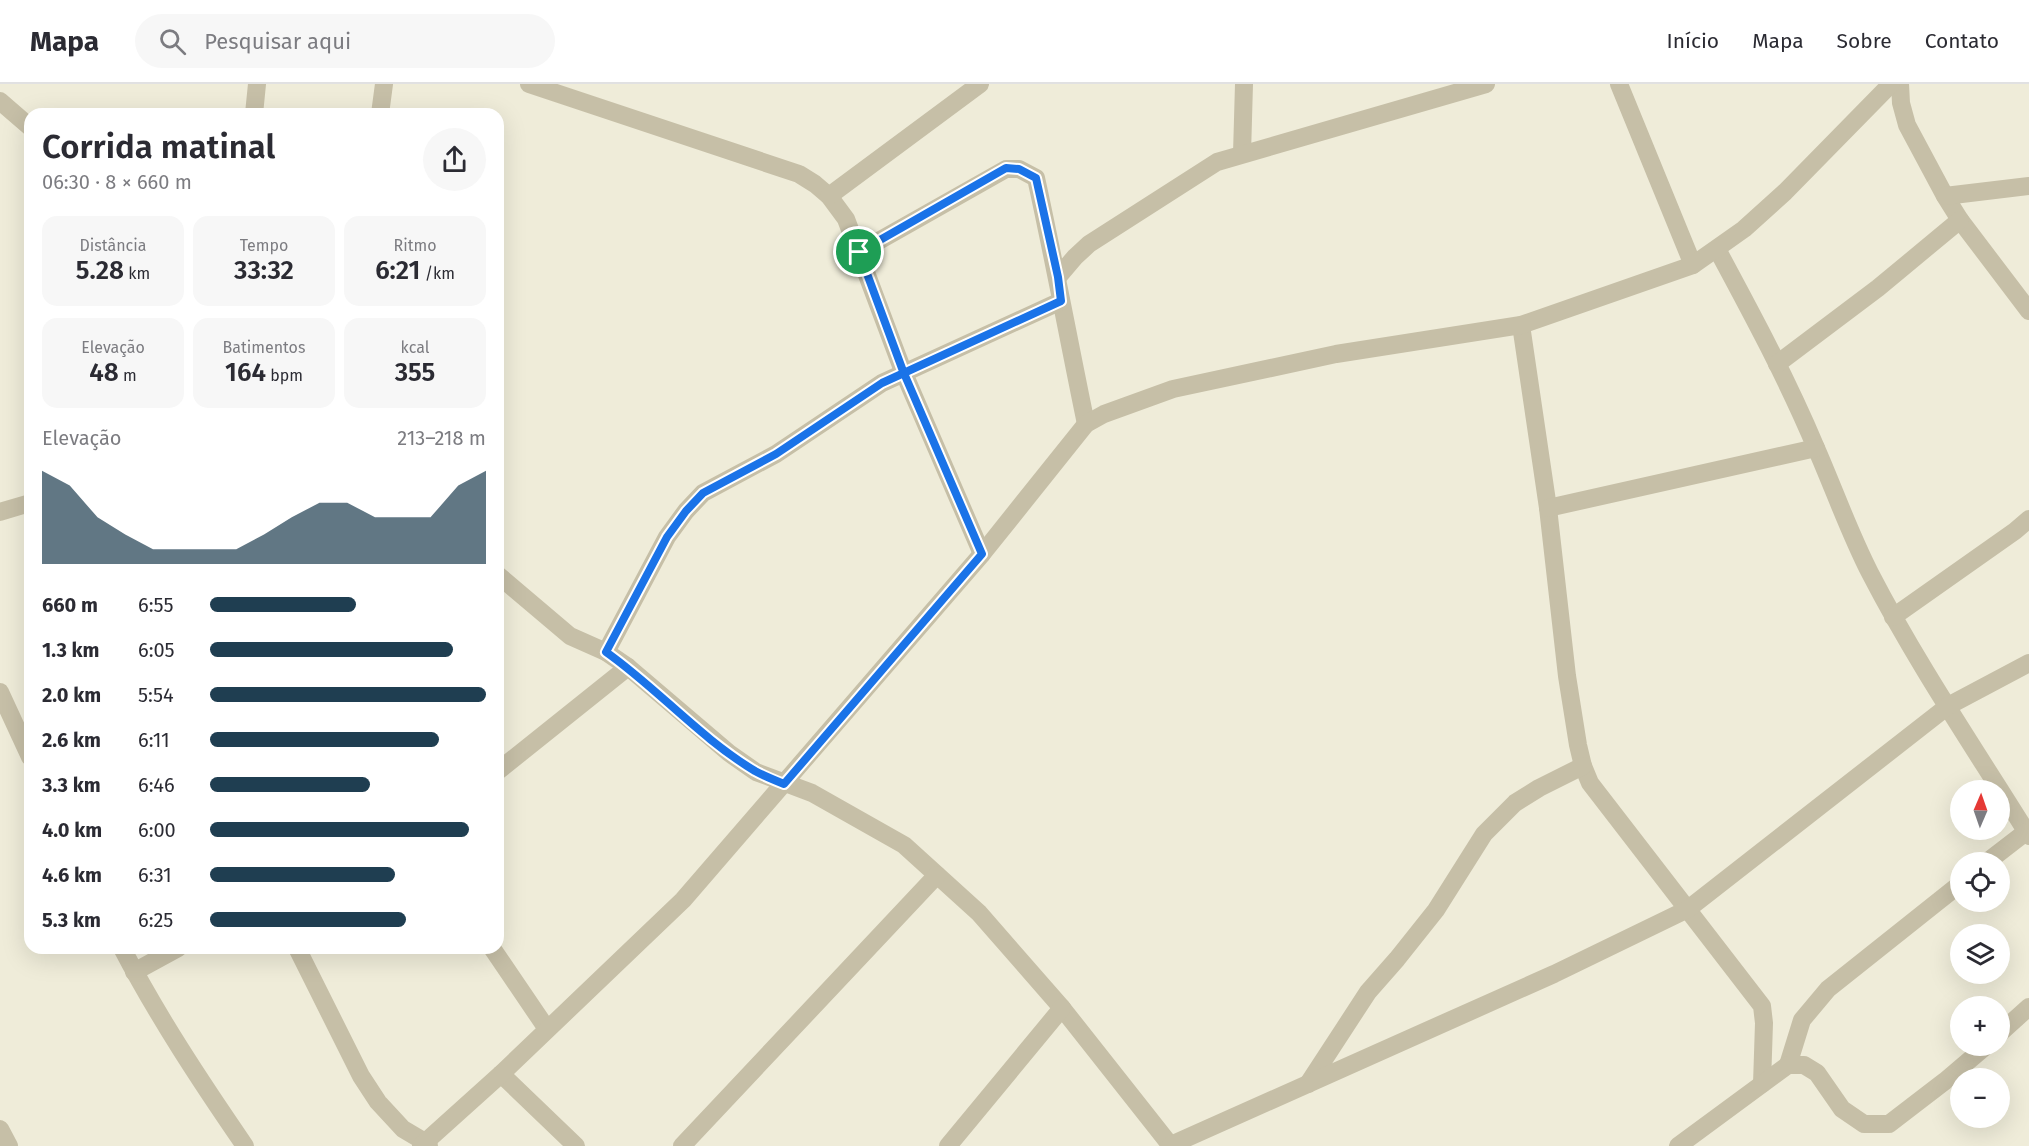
<!DOCTYPE html>
<html lang="pt">
<meta charset="utf-8">
<style>
:root{--surface:#fff;--page:#f7f7f7;--text:#2b2b33;--muted:#7c7c81;--line:#e1e1e2;--accent:#1f3e51}
body{margin:0;font-family:"Fira Sans",sans-serif;background:var(--page);color:var(--text);height:100vh;display:flex;flex-direction:column;font-size:22px;white-space:nowrap}
*{box-sizing:border-box;margin:0}
p{font-size:20px;color:var(--muted)}
.icon{flex:none;width:33px;height:33px;fill:none;stroke:currentColor;stroke-width:2;stroke-linecap:round;stroke-linejoin:round}
.map{position:relative;flex:1;overflow:hidden}
.side{position:absolute;left:24px;top:24px;width:480px;height:846px;display:flex;flex-direction:column;background:var(--surface);border-radius:18px;box-shadow:0 6px 24px #0002}
.side>*{flex:none}
.needle{width:39px;rotate:2deg}
.tools{position:absolute;left:1950px;top:696px;display:grid;gap:12px}
.tools a{display:grid;place-items:center;width:60px;height:60px;border-radius:50%;background:var(--surface);box-shadow:0 6px 24px #0002;font-size:30px}
.pin{position:absolute;display:grid;place-items:center;width:51px;height:51px;color:#fff;margin:-26px;border:3px solid #fff;border-radius:50%;box-shadow:0 2px 6px #0007}
.round{display:grid;place-items:center;flex:none;width:63px;height:63px;border-radius:32px;background:var(--page)}
.summary{display:flex;align-items:center;justify-content:space-between;height:102px;padding:0 18px}
h1{font-size:33px;font-weight:600;line-height:45px}
.figures{display:grid;grid-template-columns:repeat(3,1fr);gap:9px;height:102px;padding:6px 18px}
.figures div{display:grid;align-content:center;border-radius:15px;background:var(--page);text-align:center}
.figures b{font-size:26px;font-weight:600}
.figures small{font-size:16px;font-weight:400}
.figures p{font-size:16px}
.chart{height:168px;padding:12px 18px}
.chart p{display:flex;justify-content:space-between}
.chart svg{width:100%;height:108px;margin-top:6px;fill:var(--accent);opacity:.7}
ul{padding:0 18px;list-style:none;font-size:20px}
li{display:grid;grid-template-columns:96px 72px 1fr;align-items:center;height:45px}
li i{height:15px;border-radius:8px;background:var(--accent)}
header{display:flex;align-items:center;gap:36px;box-sizing:border-box;height:84px;padding:0 30px;background:var(--surface);border-bottom:2px solid var(--line)}
header strong{font-size:28px}
nav{display:flex;gap:33px;margin-inline-start:auto;font-size:21px}
.search{width:420px;height:54px;background:var(--page);display:flex;align-items:center;gap:15px;box-sizing:border-box;padding:0 21px;border-radius:33px;color:var(--muted);font-size:22px}
.map>svg:first-child{display:block}
.lines{fill:none;stroke-linecap:round;stroke-linejoin:round}
.minor{stroke:#c6bfa7;stroke-width:18}
.route-casing{stroke:#fff;stroke-width:12}
.route{stroke:#1a73e8;stroke-width:8}
</style>
<header>
<strong>Mapa</strong>
<div class="search"><svg class="icon" aria-label="search" viewBox="0 0 24 24"><circle cx="10" cy="10" r="6"/><path d="M15 15l6 6"/></svg>Pesquisar aqui</div>
<nav><a>Início</a><a>Mapa</a><a>Sobre</a><a>Contato</a></nav>
</header>
<div class="map">
<svg width="2029" height="1062" viewBox="0 0 2029 1062">
<rect width="100%" height="100%" fill="#efecd9"/>
<g class="lines">
<g class="minor">
<path d="M529,0L799,90L815,100L829,112L846,135L903,287L982,470"/>
<path d="M1619,0L1693,181"/>
<path d="M1900,0L1901,19L1907,41L1945,112L1960,136L2029,227"/>
<path d="M0,17L30,43"/>
<path d="M254,30L257,0"/>
<path d="M380,30L384,0"/>
<path d="M1242,70L1244,0"/>
<path d="M829,112L980,0"/>
<path d="M1945,112L2029,102"/>
<path d="M1717,165C1752,230 1787,295 1816,364C1834,405 1849,448 1870,489C1917,580 1975,665 2029,752"/>
<path d="M859,168L1006,85H1019L1036,94C1054,176 1069,258 1086,340"/>
<path d="M1058,193L1075,173L1089,160L1217,78L1486,0"/>
<path d="M1521,241L1548,424L1567,592L1578,661L1583,682L1590,699L1762,922L1764,939L1762,1000"/>
<path d="M1777,280L1878,204L1960,136"/>
<path d="M1548,424L1816,364"/>
<path d="M0,428L30,419"/>
<path d="M498,491L570,552L606,568L628,583L729,669L756,688L812,709L904,761L979,829L1062,924L1171,1062"/>
<path d="M1893,533L2015,447L2029,435"/>
<path d="M606,568L667,453L686,427L703,409L776,370L882,299L1061,217"/>
<path d="M0,608L30,673"/>
<path d="M498,687L628,583"/>
<path d="M1987,778L2026,748"/>
<path d="M122,864C158,933 201,998 245,1062"/>
<path d="M297,864L361,992L378,1018L403,1045L425,1058L429,1062"/>
<path d="M492,864L547,945"/>
<path d="M134,888L178,864"/>
<path d="M2000,949L2029,923"/>
<path d="M1788,981L1802,936L1828,905L1960,800"/>
<path d="M501,990L576,1062"/>
<path d="M1308,1000L1368,908L1397,875L1436,826L1484,750L1515,719L1539,704L1583,682"/>
<path d="M0,1045L9,1062"/>
<path d="M1171,1061L1554,890L1688,825L1948,622L2029,579"/>
<path d="M421,1062L501,990L683,816L982,470L1086,340L1104,330L1173,305L1336,270L1521,241L1693,181L1744,145L1785,108L1891,0"/>
<path d="M682,1062L937,791"/>
<path d="M948,1062L1062,924"/>
<path d="M1678,1062L1788,981H1804L1817,989L1842,1025L1864,1040H1889L1945,997L1986,962"/>
</g>
</g>
<g class="lines">
<defs>
<path id="route" d="M859,168L903,287L982,470L784,700C774,696 764,692 755,687C700,654 657,604 606,568L667,453L686,427L703,409L776,370L882,299L1061,217L1058,193L1036,94L1019,85L1006,84L859,168"/>
</defs>
<use href="#route" class="route-casing"/>
<use href="#route" class="route"/>
</g>
</svg>
<div class="tools">
<a><svg class="needle" viewBox="-14 -14 28 28"><path d="M0-13l5 13h-10z" fill="#e53935"/><path d="M0 13l5-13h-10z" fill="#7c7c81"/></svg></a>
<a><svg class="icon" aria-label="locate" viewBox="0 0 24 24"><circle cx="12" cy="12" r="6"/><path d="M12 2v4M12 18v4M2 12h4M18 12h4"/></svg></a>
<a><svg class="icon" aria-label="layers" viewBox="0 0 24 24"><path d="M12 4l9 5-9 5-9-5zM3 14l9 5 9-5"/></svg></a>
<a>+</a>
<a>−</a>
</div>
<div class="pin" style="left:859px;top:168px;background:#1e9e55"><svg class="icon" aria-label="arrive" viewBox="0 0 24 24"><path d="M6 21V4h12l-3 4 3 4H6"/></svg></div>
<section class="side">
<div class="summary"><div><h1>Corrida matinal</h1><p>06:30 · 8 × 660 m</p></div><a class="round"><svg class="icon" aria-label="share" viewBox="0 0 24 24"><path d="M12 15V3M7 8l5-5 5 5M5 13v7h14v-7"/></svg></a></div>
<div class="figures">
<div><p>Distância</p><b>5.28<small> km</small></b></div>
<div><p>Tempo</p><b>33:32</b></div>
<div><p>Ritmo</p><b>6:21<small> /km</small></b></div>
</div>
<div class="figures">
<div><p>Elevação</p><b>48<small> m</small></b></div>
<div><p>Batimentos</p><b>164<small> bpm</small></b></div>
<div><p>kcal</p><b>355</b></div>
</div>
<div class="chart"><p><span>Elevação</span>213–218 m</p>
<svg viewBox="0 0 160 44" preserveAspectRatio="none"><path d="M0 44V6L10 12L20 25L30 32L40 38L50 38L60 38L70 38L80 32L90 25L100 19L110 19L120 25L130 25L140 25L150 12L160 6V44z"/></svg>
</div>
<ul>
<li><b>660 m</b>6:55<i style="width:53%"></i></li>
<li><b>1.3 km</b>6:05<i style="width:88%"></i></li>
<li><b>2.0 km</b>5:54<i style="width:100%"></i></li>
<li><b>2.6 km</b>6:11<i style="width:83%"></i></li>
<li><b>3.3 km</b>6:46<i style="width:58%"></i></li>
<li><b>4.0 km</b>6:00<i style="width:94%"></i></li>
<li><b>4.6 km</b>6:31<i style="width:67%"></i></li>
<li><b>5.3 km</b>6:25<i style="width:71%"></i></li>
</ul>
</section>
</div>
